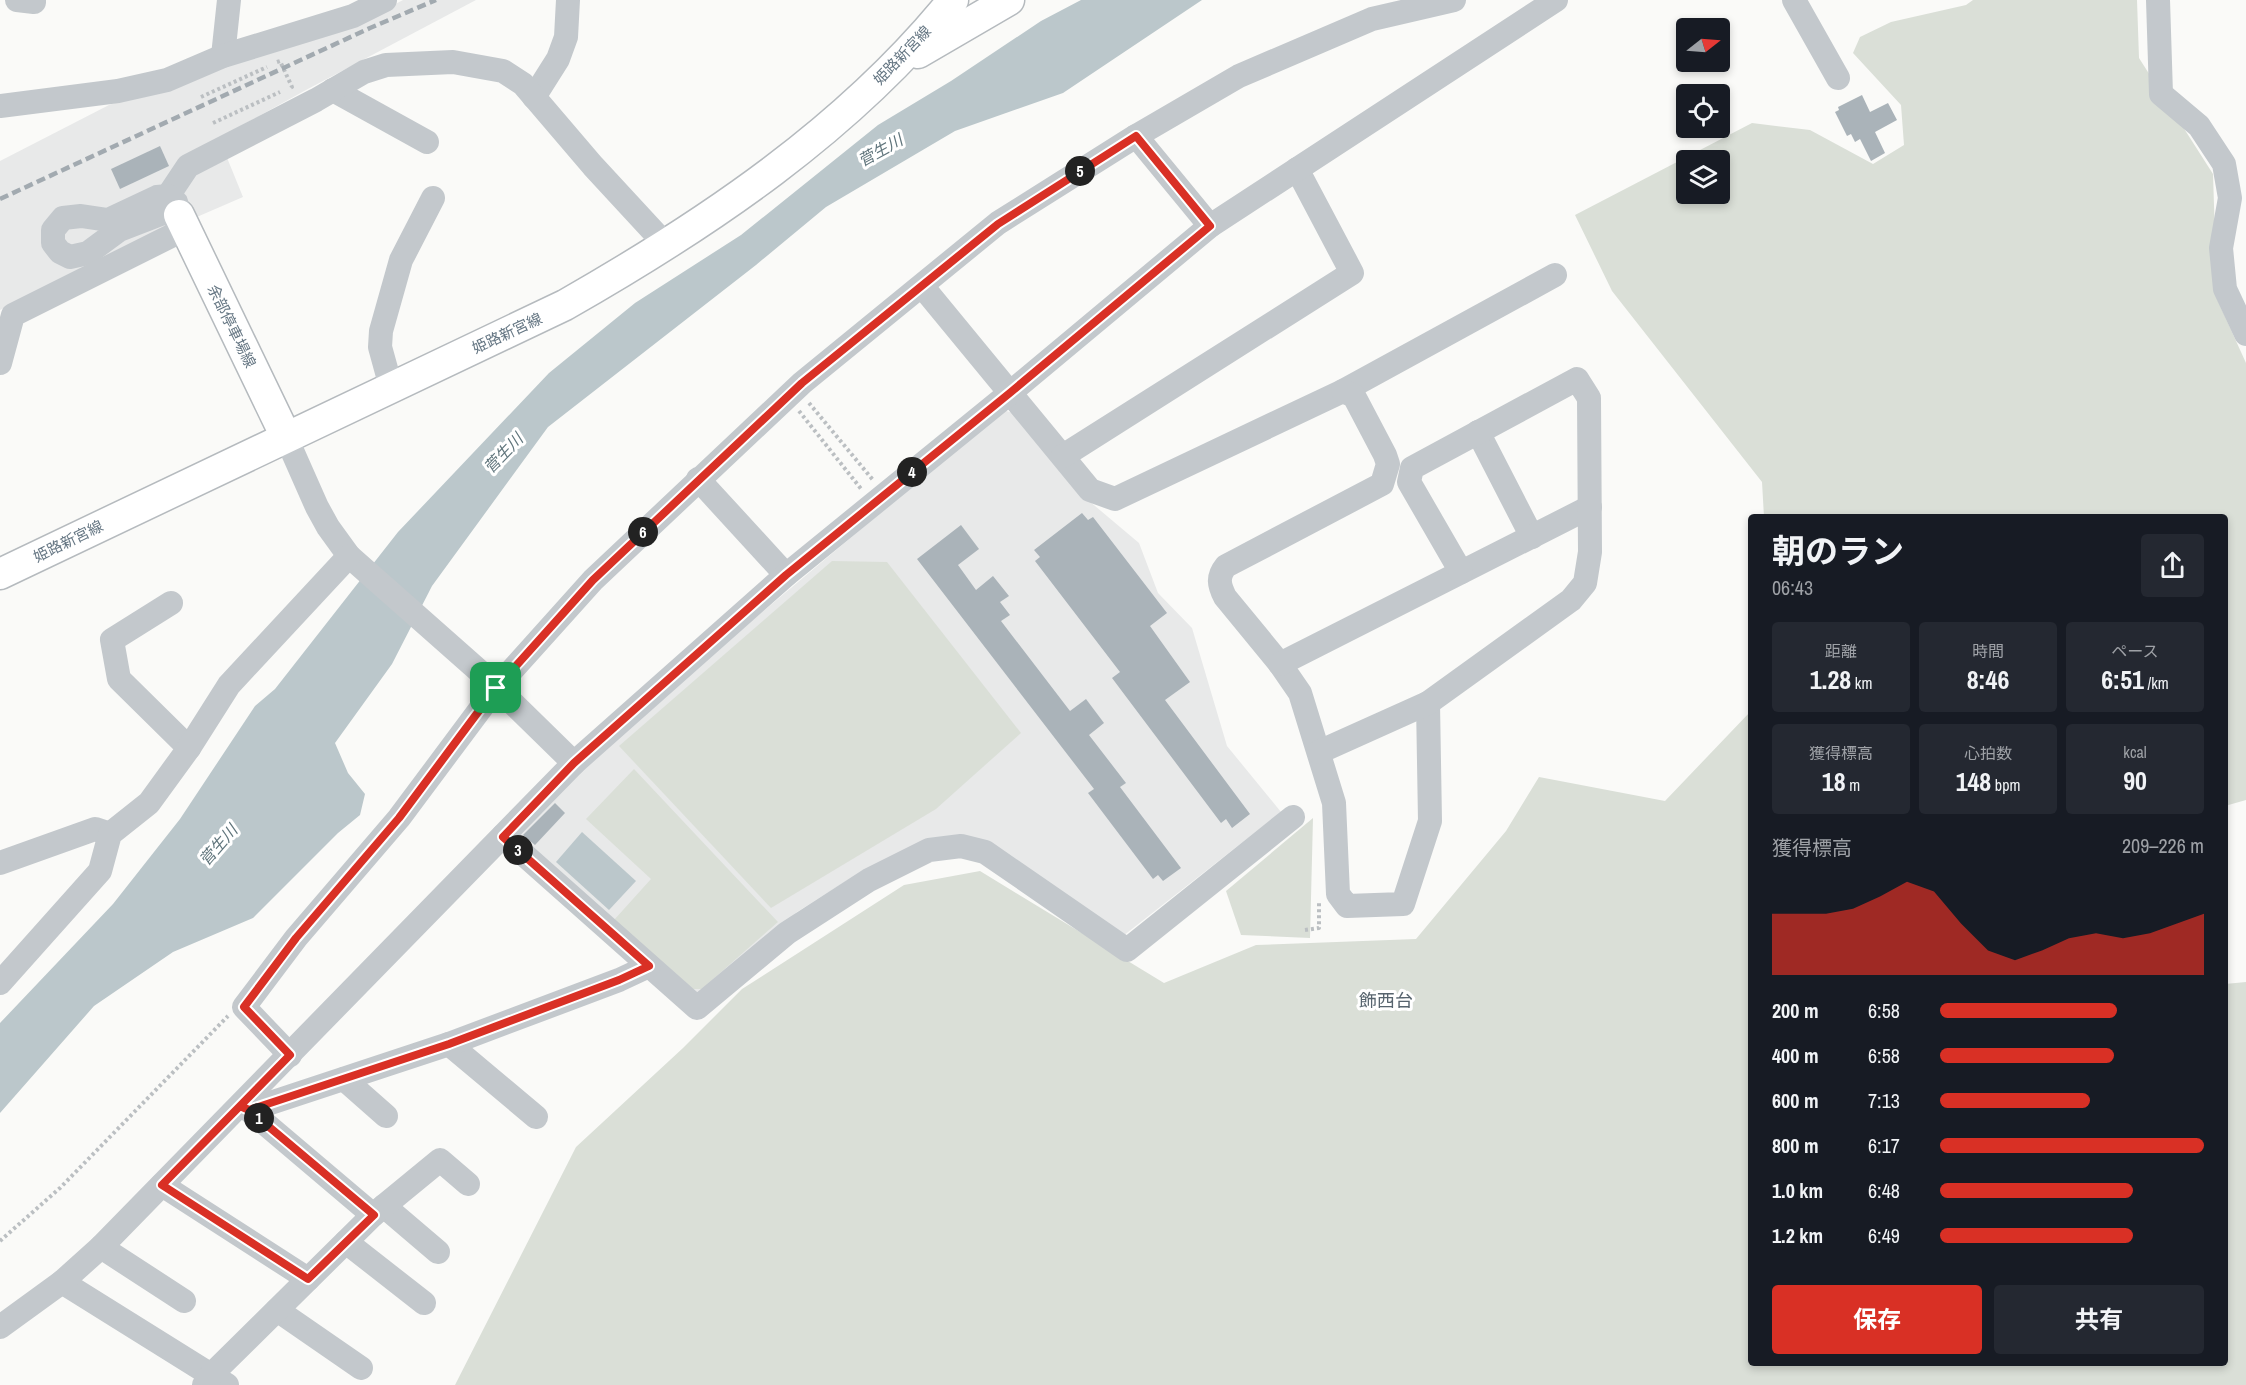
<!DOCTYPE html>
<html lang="ja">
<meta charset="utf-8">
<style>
:root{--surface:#171b24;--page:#242831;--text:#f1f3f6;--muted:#9ea1a6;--accent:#d93025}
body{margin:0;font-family:"Archivo Narrow","Noto Sans JP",sans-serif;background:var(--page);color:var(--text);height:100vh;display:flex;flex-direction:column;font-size:22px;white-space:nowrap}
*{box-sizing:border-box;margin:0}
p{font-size:20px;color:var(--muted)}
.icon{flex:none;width:33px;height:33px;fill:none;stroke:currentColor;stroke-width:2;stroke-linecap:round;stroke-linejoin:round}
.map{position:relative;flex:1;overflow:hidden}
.panel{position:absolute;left:1748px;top:514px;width:480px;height:852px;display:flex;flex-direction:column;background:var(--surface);border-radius:6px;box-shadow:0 3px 9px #0003}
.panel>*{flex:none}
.needle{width:39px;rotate:73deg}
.tools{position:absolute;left:1676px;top:18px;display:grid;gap:12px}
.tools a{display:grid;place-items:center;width:54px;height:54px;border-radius:6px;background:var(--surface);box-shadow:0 3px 9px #0003;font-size:30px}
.pin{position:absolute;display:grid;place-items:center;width:51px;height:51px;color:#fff;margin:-26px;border-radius:12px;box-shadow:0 3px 9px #0006}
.km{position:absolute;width:30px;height:30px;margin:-15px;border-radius:50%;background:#222;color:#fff;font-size:16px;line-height:30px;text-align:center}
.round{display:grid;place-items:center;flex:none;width:63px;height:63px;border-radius:6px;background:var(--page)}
.headline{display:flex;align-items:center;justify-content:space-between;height:102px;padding:0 24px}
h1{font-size:33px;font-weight:700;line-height:45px}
.stats{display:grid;grid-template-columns:repeat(3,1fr);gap:9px;height:102px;padding:6px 24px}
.stats div{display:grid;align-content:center;border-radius:6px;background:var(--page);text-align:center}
.stats b{font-size:26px;font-weight:700}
.stats small{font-size:16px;font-weight:400}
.stats p{font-size:16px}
.chart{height:168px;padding:12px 24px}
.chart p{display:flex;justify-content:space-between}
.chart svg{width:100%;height:108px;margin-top:6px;fill:var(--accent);opacity:.7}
.button{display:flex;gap:12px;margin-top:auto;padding:12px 24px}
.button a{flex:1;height:69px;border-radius:6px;background:var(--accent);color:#fff;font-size:24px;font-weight:700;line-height:69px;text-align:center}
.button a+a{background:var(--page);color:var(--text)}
ul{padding:0 24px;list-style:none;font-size:20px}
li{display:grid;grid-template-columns:96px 72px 1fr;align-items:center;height:45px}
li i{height:15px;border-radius:8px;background:var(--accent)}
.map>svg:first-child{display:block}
.built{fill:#e8e9e9}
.green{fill:#dadfd7;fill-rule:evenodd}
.water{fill:#bbc7cb}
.building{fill:#aab3b9}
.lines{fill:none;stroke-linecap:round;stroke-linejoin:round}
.major-casing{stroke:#b5babe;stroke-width:33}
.path{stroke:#bbbfc2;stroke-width:4;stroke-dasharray:3 3;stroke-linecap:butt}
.minor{stroke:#c3c8cc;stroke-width:24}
.major{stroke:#fff;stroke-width:30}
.rail{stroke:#a2aab0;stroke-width:4.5;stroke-dasharray:9 4.5;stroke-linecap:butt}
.route-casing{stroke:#fff;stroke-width:12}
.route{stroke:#d93025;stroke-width:8}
.labels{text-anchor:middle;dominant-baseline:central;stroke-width:6;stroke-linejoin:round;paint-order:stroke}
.street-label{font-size:15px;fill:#657683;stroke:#fff}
.water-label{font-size:16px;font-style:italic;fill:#60757c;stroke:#fff}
.quarter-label{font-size:18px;fill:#57646e;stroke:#fff}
</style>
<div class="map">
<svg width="2246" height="1385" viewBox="0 0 2246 1385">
<rect width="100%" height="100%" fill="#fafaf8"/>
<g class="built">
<path d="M403,0H476L306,90L219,138L243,197L146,239L0,310V161L109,105L371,17Z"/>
<path d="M1003,410L1013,413L1082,495L1139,543L1158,593L1192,628L1227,746L1281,812L1123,936L988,844L862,871L797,912L703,992L693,993L516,838L563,788L686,676Z"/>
</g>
<g class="green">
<path d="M1973,0H2137L2139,58L2213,174L2217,299L2246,363V800L2225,806L2224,518L1764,517L1762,482L1612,291L1575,215L1752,123L1810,130L1873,164L1904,145L1901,105L1853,53L1860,37L1891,22L1966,5ZM1686,160H1719V194H1686Z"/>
<path d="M832,561L887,562L1021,733L936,809L771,908L619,746Z"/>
<path d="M1750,712V1364H2224L2225,984L2246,982V1385H455L576,1147L683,1048L742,989L904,885L980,871L1164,983L1256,945L1416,939L1506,831L1539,777L1665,801Z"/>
<path d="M634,769L778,922L702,989H693L614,920L651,879L586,819Z"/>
<path d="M1313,818L1310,938L1241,935L1226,891Z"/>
</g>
<g class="water">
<path d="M1081,0H1202L1063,93L955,131L826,207L756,265L548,427L432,586L392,664L335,743L348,773L365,794L360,815L338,833L253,918L173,952L94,1006L0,1113V1023L113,904L180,819L255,706L275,689L398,532L549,373L635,303L741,235L878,125L951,81L1041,21Z"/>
<path d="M582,832L636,881L609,910L556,862Z"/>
</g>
<g class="building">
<path d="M1862,95L1870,112L1888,103L1897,120L1875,132L1885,153L1871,161L1860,139L1855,142L1851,134L1847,136L1835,112L1839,110L1838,107Z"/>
<path d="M160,146L169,166L120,189L111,169Z"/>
<path d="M1082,513L1088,520L1093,517L1167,613L1150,626L1190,682L1165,700L1250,814L1232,828L1226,819L1221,823L1112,678L1120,672L1035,561L1040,557L1034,550Z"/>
<path d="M961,525L979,549L958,565L976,590L993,576L1009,596L1000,602L1010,615L1001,621L1070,711L1086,699L1104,723L1089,735L1126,783L1120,787L1181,868L1163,881L1158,875L1153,879L1088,793L1094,789L917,559Z"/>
<path d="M555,803L565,813L535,845L523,835Z"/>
</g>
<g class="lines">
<defs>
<g id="major">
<path d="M918,53L1009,0"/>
<path d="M179,215L286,437"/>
<path d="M0,574L565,305C707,224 849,129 953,0"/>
</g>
</defs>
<use href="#major" class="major-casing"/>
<g class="path">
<path d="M277,62L280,61L292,87L290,88"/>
<path d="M201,97L267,67"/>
<path d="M213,123L280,92"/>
<path d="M809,403L873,480"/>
<path d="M799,411L862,490"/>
<path d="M1305,930L1319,928V903"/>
<path d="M0,1241L60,1188L228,1016"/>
</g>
<g class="minor">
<path d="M17,0L34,2V0"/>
<path d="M1794,0L1838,78"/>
<path d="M2158,0L2161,94L2199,126L2224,164L2230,198L2221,248L2225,289L2246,334"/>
<path d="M223,56L229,0"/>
<path d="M333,90L427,142"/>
<path d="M534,97L558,59L566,37L568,0"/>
<path d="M0,106L118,91L167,80L223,56L353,16L385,0"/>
<path d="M1136,136L1210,226"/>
<path d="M168,196L188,166L316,100L364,72L386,65L453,62L503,71L523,84L593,166L666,245"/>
<path d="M168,196L176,202L179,215L163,213L119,230L88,253L70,257L60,252L53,243V230L63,218L81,216L108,220L157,197Z"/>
<path d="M922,286L1090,490L1115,499L1343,391L1555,275"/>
<path d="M0,363L13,315L185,229"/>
<path d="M391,387L380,347L381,331L401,260L433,198"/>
<path d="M1343,391L1354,396L1385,455L1388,464L1382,484L1226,566C1217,577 1219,585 1225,597L1280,664L1300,693L1334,803L1338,894L1347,906L1403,904L1430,821L1428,703"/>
<path d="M1478,432L1532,537"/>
<path d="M286,437L317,507L328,527L349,556L487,678L574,763"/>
<path d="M1063,456L1352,273L1297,169"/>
<path d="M698,479L786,575"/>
<path d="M171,603L112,640L119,679L189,748"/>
<path d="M1280,664L1590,507"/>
<path d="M1319,752L1428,703L1571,600L1585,583L1590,552L1589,398L1577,379L1412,468L1409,482L1461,572"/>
<path d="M503,836L697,1008L787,933L869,880L929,850L961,846L985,852L1127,950L1293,817"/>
<path d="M0,863L95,829L110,834"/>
<path d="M0,983L100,871L110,834L149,803L189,748L229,685L349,556"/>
<path d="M449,1044L536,1117"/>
<path d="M290,1055L244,1007L296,938L399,818L496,688L593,580L802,383L998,223L1136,136L1239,76L1372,19L1454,0"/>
<path d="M344,1079L386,1116"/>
<path d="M249,1110L449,1044L619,980L649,966"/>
<path d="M162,1185L308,1279"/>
<path d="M384,1206L438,1252"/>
<path d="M373,1215L440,1160L468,1184"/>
<path d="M346,1242L424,1303"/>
<path d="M101,1247L184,1301"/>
<path d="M62,1282L227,1385"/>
<path d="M277,1310L361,1368"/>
<path d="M0,1327L62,1282L101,1247L574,763L786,575L1011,392L1210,226L1556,0"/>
<path d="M204,1385L211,1375L373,1215L249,1110L240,1106"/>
</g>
<use href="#major" class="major"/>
<path class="rail" d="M0,199L370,28L436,0"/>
</g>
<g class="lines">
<defs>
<path id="route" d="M496,688L399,818L296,938L244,1007L290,1055L240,1106L249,1110L374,1215L308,1279L162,1185L240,1106L249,1110L449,1044L619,980L649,966L503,837L574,763L786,575L1011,392L1210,226L1136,136L998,224L802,383L593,580L496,688"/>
</defs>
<use href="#route" class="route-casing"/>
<use href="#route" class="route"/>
</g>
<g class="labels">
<g class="street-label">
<text transform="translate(902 55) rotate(-46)">姫路新宮線</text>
<text transform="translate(232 326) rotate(64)">余部停車場線</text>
<text transform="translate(507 333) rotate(-25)">姫路新宮線</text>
<text transform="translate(68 541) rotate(-26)">姫路新宮線</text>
</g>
<g class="water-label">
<text transform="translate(880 150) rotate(-29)">菅生川</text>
<text transform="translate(503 453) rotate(-46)">菅生川</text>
<text transform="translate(218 845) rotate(-49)">菅生川</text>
</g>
<g class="quarter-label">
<text x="1386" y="1000">飾西台</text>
</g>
</g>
</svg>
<div class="tools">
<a><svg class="needle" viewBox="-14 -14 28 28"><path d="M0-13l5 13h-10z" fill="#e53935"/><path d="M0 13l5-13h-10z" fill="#9ea1a6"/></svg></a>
<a><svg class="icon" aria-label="locate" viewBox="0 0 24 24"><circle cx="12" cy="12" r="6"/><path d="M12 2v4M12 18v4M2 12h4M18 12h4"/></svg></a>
<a><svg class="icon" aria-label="layers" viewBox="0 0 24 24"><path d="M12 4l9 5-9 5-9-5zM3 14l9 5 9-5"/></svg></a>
</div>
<div class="pin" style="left:496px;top:688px;background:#1e9e55"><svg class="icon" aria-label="arrive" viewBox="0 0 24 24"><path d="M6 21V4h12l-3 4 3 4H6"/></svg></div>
<b class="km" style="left:259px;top:1118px">1</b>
<b class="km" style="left:518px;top:850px">3</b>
<b class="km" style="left:912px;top:472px">4</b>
<b class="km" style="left:1080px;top:171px">5</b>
<b class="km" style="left:643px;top:532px">6</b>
<section class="panel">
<div class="headline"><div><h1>朝のラン</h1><p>06:43</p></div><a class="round"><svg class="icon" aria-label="share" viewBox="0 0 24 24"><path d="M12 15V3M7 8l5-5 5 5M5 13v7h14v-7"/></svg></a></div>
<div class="stats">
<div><p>距離</p><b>1.28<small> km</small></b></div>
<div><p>時間</p><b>8:46</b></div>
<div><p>ペース</p><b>6:51<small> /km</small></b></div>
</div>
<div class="stats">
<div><p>獲得標高</p><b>18<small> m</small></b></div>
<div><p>心拍数</p><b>148<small> bpm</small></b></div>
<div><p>kcal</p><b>90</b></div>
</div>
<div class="chart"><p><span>獲得標高</span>209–226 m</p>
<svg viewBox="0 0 160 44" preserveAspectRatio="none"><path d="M0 44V19L10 19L20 19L30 17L40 12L50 6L60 10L70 23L80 34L90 38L100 34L110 29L120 27L130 29L140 27L150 23L160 19V44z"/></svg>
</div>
<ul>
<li><b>200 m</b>6:58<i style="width:67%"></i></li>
<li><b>400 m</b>6:58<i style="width:66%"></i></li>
<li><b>600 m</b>7:13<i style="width:57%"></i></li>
<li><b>800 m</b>6:17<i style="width:100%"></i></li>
<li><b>1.0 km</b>6:48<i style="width:73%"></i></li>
<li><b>1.2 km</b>6:49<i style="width:73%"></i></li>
</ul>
<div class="button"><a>保存</a><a>共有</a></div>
</section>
</div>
